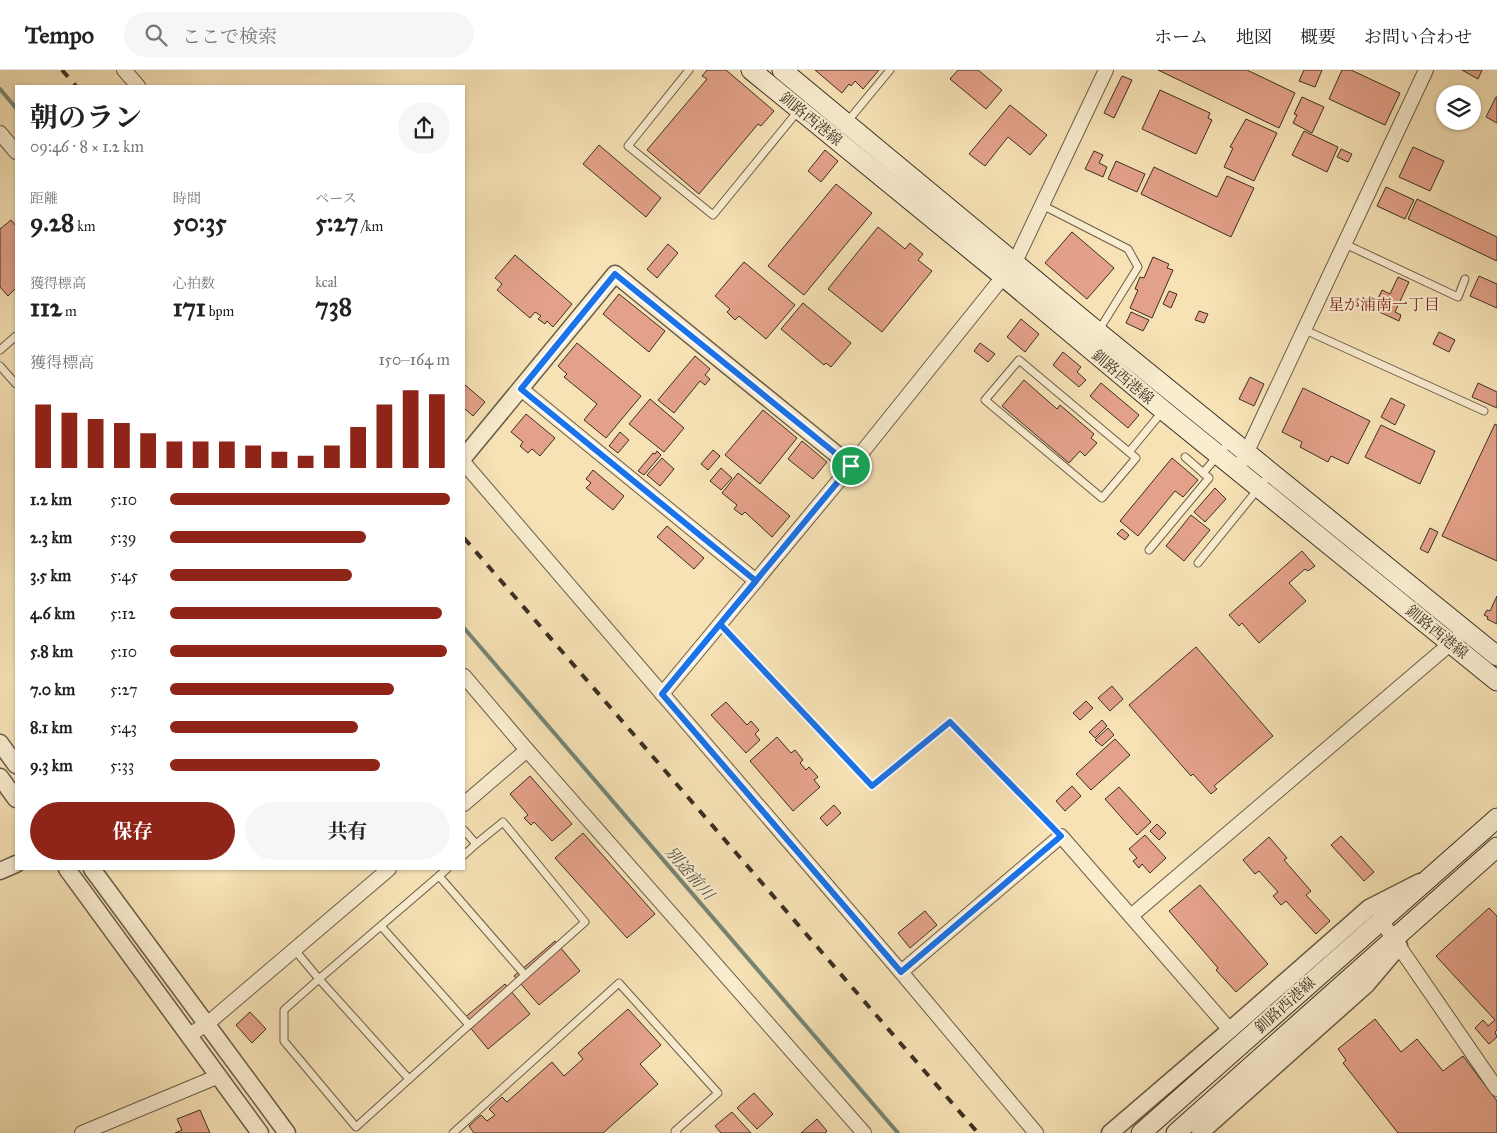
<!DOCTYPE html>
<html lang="ja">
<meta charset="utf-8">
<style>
:root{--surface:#fff;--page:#f6f6f6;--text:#222;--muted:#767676;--line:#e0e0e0;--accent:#8f2418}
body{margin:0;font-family:"IM FELL Great Primer","Noto Serif JP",serif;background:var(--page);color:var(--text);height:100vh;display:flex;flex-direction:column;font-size:19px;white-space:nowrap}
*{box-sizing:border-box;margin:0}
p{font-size:16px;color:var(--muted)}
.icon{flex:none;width:28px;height:28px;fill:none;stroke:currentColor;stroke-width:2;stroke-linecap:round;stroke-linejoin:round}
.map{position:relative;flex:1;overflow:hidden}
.sheet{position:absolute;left:15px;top:15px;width:450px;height:785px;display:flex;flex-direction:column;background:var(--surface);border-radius:0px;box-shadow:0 1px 4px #0004}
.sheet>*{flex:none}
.buttons{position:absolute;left:1436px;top:15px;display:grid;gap:10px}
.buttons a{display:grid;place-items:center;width:45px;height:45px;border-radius:50%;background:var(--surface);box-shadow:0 1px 4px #0004;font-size:25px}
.pin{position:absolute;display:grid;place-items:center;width:42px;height:42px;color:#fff;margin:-21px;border:2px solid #fff;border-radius:50%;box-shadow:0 1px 5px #0007}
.round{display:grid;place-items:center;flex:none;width:52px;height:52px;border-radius:26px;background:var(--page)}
.headline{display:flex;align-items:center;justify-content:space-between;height:85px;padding:0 15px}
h1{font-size:28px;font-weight:700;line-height:38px}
.stats{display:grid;grid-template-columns:repeat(3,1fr);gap:8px;height:85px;padding:5px 15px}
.stats div{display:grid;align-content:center}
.stats b{font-size:25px;font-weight:700}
.stats small{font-size:14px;font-weight:400}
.stats p{font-size:14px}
.chart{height:140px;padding:10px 15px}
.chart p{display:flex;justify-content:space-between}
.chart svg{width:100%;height:90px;margin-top:5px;stroke:var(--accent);stroke-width:6}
.primary-button{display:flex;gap:10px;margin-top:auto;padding:10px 15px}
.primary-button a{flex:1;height:58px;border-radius:30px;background:var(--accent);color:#fff;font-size:20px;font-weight:700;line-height:58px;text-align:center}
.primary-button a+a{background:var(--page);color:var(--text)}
ul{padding:0 15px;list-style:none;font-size:16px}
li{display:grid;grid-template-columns:80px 60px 1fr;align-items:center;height:38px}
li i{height:12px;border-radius:6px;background:var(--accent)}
header{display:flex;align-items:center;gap:30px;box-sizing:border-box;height:70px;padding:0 25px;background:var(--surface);border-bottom:1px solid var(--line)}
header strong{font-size:24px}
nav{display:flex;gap:28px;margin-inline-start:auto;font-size:18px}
.search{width:350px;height:45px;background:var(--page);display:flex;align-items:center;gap:12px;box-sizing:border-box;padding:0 18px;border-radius:28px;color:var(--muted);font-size:19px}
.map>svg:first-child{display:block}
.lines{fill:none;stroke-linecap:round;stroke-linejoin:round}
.stream{stroke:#758575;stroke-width:4}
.building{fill:#e3a189;stroke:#3a3024}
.service-casing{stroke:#695c48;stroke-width:9}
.minor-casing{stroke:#695c48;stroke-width:16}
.tertiary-casing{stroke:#695c48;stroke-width:19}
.secondary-casing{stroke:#3a3024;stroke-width:21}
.service{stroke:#f9eccf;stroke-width:7}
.minor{stroke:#f9eccf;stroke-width:14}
.tertiary{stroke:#f9eccf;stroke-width:16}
.secondary{stroke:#f9eccf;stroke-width:19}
.rail{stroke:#3a3024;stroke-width:4;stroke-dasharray:9 9;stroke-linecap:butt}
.route-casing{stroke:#fff;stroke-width:10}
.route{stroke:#1a73e8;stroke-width:6}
.labels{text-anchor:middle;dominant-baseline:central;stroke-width:4;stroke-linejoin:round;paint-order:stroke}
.street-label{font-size:15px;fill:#3a3024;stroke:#f9eccf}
.neighbourhood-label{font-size:16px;fill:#7a1f14;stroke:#f9eccf}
.water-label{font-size:16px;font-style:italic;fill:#535446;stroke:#f9eccf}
</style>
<header>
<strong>Tempo</strong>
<div class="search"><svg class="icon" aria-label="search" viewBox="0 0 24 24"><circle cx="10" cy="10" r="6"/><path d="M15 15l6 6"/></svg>ここで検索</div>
<nav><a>ホーム</a><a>地図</a><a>概要</a><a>お問い合わせ</a></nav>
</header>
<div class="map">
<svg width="1497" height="1063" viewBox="0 0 1497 1063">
<rect width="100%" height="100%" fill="#f6e2b5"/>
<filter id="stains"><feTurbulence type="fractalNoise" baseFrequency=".004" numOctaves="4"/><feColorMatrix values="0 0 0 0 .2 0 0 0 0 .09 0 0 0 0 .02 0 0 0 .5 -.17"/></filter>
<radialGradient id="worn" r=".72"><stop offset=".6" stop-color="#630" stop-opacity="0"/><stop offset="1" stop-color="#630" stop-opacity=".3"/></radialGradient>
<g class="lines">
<g class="stream">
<path d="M0,19L16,38"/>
<path d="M464,558L898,1063"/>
</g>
</g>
<g class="building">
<path d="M707,0H726L774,41L761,56L758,54L699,124L647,80L707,9L702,6Z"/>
<path d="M815,0H879L863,19L855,11L851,16L849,14L842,23Z"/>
<path d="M958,0H978L1002,20L986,39L950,9Z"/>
<path d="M1158,0H1247L1295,23L1279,58Z"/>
<path d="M1304,0H1322L1315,17L1299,11Z"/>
<path d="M1342,0H1351L1400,23L1385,55L1329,29Z"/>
<path d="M1462,0H1482L1478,9Z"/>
<path d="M1122,6L1132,10L1114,48L1104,43Z"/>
<path d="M1160,20L1210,43L1208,48L1212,50L1196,84L1142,59Z"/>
<path d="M1302,27L1324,37L1312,63L1293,53L1297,45L1294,44Z"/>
<path d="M1496,27H1497V53L1486,47Z"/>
<path d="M1010,35L1047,65L1030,85L1008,67L985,96L969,84Z"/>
<path d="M1246,49L1277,63L1254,111L1224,97L1233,78L1230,77Z"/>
<path d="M1304,61L1338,77L1327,102L1292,85Z"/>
<path d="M599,75L661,128L646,147L583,94Z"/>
<path d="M1413,77L1444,91L1430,121L1399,107Z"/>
<path d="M1341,79L1352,84L1348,92L1337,87Z"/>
<path d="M825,80L838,91L821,112L808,101Z"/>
<path d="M1094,81L1103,85L1099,93L1107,97L1103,107L1085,99Z"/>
<path d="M1116,91L1145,104L1137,122L1108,109Z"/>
<path d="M1154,97L1217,127L1227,106L1254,118L1231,167L1141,124Z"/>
<path d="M836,114L872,143L804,225L768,196Z"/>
<path d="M1386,117L1414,130L1405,149L1377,136Z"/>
<path d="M1417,129L1497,167V191L1408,149Z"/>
<path d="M11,150L16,156V218L8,226L0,217V159Z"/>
<path d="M878,157L905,179L910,173L923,184L918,190L932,201L882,262L828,219Z"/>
<path d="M1072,162L1114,198L1087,229L1045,193Z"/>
<path d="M668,174L678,183L657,208L647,199Z"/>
<path d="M515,185L572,234L553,257L547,251L545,254L538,249L541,246L535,242L530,248L497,220L502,214L495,208Z"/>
<path d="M1153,187L1169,194L1167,198L1173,200L1152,248L1130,238L1138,220L1135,219L1140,207L1144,208Z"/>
<path d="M744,192L795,235L766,269L739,246L735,250L727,242L730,239L715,226Z"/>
<path d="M1479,206L1497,214V238L1470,226Z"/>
<path d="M1398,207L1409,212L1395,242L1401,245L1399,251L1373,239L1382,220L1390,224Z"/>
<path d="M1169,221L1177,224L1171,238L1163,234Z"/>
<path d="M619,224L665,261L649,282L603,244Z"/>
<path d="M803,233L851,273L831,297L826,293L824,295L781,259Z"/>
<path d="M1199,241L1208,244L1204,253L1195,250Z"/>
<path d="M1131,242L1149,250L1143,261L1126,253Z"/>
<path d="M1021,249L1039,264L1025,282L1007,267Z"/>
<path d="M1439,262L1455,270L1449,282L1433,274Z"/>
<path d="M577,273L641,326L606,368L584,350L597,334L564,307L567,304L558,296Z"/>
<path d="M980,273L995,284L988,292L974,281Z"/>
<path d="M1063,282L1081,297L1077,302L1086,310L1079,317L1053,295Z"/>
<path d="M695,286L710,299L705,305L710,309L705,315L700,311L674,343L658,330Z"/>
<path d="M1250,307L1264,314L1254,336L1239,329Z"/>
<path d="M1024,310L1057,339L1060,335L1094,364L1091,368L1097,373L1085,386L1080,381L1069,393L1002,336Z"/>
<path d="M1101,313L1139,345L1128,358L1090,326Z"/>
<path d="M1478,313L1497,322V338L1472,327Z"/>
<path d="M464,314L485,332L473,346L464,338Z"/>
<path d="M1303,318L1370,351L1348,394L1331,386L1328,392L1300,377L1302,372L1282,362Z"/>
<path d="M1391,328L1405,335L1395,355L1381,347Z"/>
<path d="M650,329L684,358L664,382L629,354Z"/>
<path d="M763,340L797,368L760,414L725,385Z"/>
<path d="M526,344L555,368L540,386L532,379L528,383L520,376L523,372L511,362Z"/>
<path d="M1495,354L1497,355V491L1442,466Z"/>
<path d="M1381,355L1435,381L1420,414L1365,387Z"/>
<path d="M620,362L629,370L618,383L609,376Z"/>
<path d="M802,371L827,392L813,409L788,389Z"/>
<path d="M713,380L720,386L708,400L701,394Z"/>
<path d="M657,381L661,385L644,405L638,401L653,383L655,384Z"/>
<path d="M662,388L674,399L660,416L647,405Z"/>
<path d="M1172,388L1198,410L1183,427L1175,421L1138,466L1120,451Z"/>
<path d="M721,398L732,408L721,420L710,411Z"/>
<path d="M593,400L624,426L613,440L586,418L591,413L586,409Z"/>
<path d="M738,403L790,446L772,467L745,442L742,445L734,439L737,435L722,423Z"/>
<path d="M1215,418L1226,429L1205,452L1194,442Z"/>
<path d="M1191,445L1210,460L1184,491L1166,476Z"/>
<path d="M667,456L704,488L694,499L657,467Z"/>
<path d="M1430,458L1438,462L1428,483L1420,479Z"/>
<path d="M1122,459L1129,465L1125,470L1117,464Z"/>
<path d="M1302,481L1315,496L1308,501L1305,499L1289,513L1306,531L1259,573L1242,553L1239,556L1229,545Z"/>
<path d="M1497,526V554L1487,549L1488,547L1484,545L1487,540L1490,541Z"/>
<path d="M1196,577L1273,666L1214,716L1217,719L1211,724L1193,704L1191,706L1129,635Z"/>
<path d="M1112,616L1123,629L1110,641L1098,628Z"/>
<path d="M1086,631L1093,638L1080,650L1073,643Z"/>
<path d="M726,632L747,655L751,651L759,660L755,664L760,670L746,683L711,645Z"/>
<path d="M1102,650L1107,656L1095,668L1089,662Z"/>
<path d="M1108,658L1114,665L1102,676L1095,670Z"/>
<path d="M777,667L791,683L795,680L803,690L800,693L806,700L809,697L818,707L814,710L820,717L793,741L750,691Z"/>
<path d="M1115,669L1130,685L1091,720L1076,704Z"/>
<path d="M530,706L572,754L552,771L534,752L531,755L524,748L528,745L510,724Z"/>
<path d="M1072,716L1081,726L1065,741L1056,731Z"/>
<path d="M1119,717L1151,752L1137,765L1105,729Z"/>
<path d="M834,735L841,743L827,756L820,748Z"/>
<path d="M1157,754L1166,763L1159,770L1150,761Z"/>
<path d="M583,763L655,844L627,868L555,788Z"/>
<path d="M1145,765L1166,788L1150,803L1142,794L1139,798L1133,791L1137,788L1129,779Z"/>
<path d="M1341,766L1374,802L1364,811L1331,775Z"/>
<path d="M1269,767L1287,788L1284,790L1311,821L1306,825L1330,851L1316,864L1286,831L1281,835L1273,826L1278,822L1259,801L1255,804L1243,790Z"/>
<path d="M1200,815L1268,894L1236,922L1216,900L1218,898L1169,841Z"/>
<path d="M1489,838L1497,846V960L1495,962L1497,967L1489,974L1475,958L1483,950L1488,956L1495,950L1436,886Z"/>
<path d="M925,841L937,855L910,878L898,863Z"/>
<path d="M555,871L580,901L539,935L514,906Z"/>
<path d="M505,914L530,944L488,979L463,949Z"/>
<path d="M628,939L661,975L640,994L658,1014L603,1063H474L469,1056L481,1045L487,1051L495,1045L489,1039L502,1027L507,1032L552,992L564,1006L583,989L578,983Z"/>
<path d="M250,942L266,959L252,973L236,955Z"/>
<path d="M1375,949L1401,982L1417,969L1443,1001L1463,986L1497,1031V1063H1398L1343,993L1346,990L1338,979Z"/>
<path d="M754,1023L773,1044L757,1059L737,1038Z"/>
<path d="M200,1040L210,1063H175L182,1060L177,1049Z"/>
<path d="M732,1042L751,1063H721L715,1056Z"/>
<path d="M817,1049L827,1061L825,1063H801Z"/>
</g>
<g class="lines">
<defs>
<g id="service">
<path d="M689,0L628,76L713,145L798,41"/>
<path d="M847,52L890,0"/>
<path d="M1042,135L1128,179L1138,197L1099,260"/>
<path d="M1345,174L1458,227L1465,209"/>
<path d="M1305,260L1484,341"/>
<path d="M0,280L16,266"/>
<path d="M1019,290L1136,388L1102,428L985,330Z"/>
<path d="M0,296L16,314"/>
<path d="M1129,382L1162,342"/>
<path d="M1203,403L1231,370"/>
<path d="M1149,480L1209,408L1185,387"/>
<path d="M1198,493L1271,403"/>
<path d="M720,554L872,716L950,652L1061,766"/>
<path d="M464,760L476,774L464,785"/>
<path d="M439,806L525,905"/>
<path d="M381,856L469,955"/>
<path d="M294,879L319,909L447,799"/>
<path d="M409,1009L319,909L284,940V971L356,1057C432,988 508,920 585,852L503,752L476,774"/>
<path d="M453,1063L619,913L718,1023L675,1061L677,1063"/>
</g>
<g id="minor">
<path d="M124,0L138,16"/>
<path d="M0,63L16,82"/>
<path d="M521,319L756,511"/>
<path d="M1243,390L1426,0"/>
<path d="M464,393L901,902L1036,1063"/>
<path d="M464,606L527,680L864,1063"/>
<path d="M662,624L851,396L1015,192L1106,0"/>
<path d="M464,734L527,680"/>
<path d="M1131,846L1457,568"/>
<path d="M1380,849L1497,1019"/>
<path d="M901,902L1061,766L1230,960"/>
<path d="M189,965L207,954L389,799"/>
<path d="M82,1063L219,1006"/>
</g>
<g id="tertiary">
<path d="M464,387L615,204L851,396"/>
<path d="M0,673L16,695"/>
<path d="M0,707L16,729"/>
<path d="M67,799L260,1063"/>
<path d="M92,799L287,1063"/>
<path d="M0,801L16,794"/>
<path d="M1110,1063L1230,960L1369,838L1420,812"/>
<path d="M1200,1063L1366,915L1399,876"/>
</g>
<g id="secondary">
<path d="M751,0L1004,207L1163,340L1497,611"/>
<path d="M782,0L1098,262L1497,586"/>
<path d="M1141,1063L1497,748"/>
<path d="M1176,1063L1497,777"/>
</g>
</defs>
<use href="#service" class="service-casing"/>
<use href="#minor" class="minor-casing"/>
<use href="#tertiary" class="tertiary-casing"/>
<use href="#secondary" class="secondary-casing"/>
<use href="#service" class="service"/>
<use href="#minor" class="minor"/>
<use href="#tertiary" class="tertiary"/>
<use href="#secondary" class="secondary"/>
<g class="rail">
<path d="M62,0L76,16"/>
<path d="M464,468L978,1063"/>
</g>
</g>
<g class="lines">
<defs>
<path id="route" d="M851,396C788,473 725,549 662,624L901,902L1061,766L950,652L872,716L720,554L756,511L521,319L615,204L851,396"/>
</defs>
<use href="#route" class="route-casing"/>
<use href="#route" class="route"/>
</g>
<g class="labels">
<g class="street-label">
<text transform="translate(811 49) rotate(39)">釧路西港線</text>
<text transform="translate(1123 307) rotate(40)">釧路西港線</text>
<text transform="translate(1437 562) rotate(39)">釧路西港線</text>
<text transform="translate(1285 935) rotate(-42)">釧路西港線</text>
</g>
<g class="neighbourhood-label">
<text x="1384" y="234">星が浦南一丁目</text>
</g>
<g class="water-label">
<text transform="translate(690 803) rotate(49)">別途前川</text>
</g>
</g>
<rect width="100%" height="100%" filter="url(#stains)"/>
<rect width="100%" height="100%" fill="url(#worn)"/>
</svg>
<div class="buttons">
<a><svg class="icon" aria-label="layers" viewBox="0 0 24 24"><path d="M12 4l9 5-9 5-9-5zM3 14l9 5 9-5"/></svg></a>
</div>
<div class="pin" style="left:851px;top:396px;background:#1e9e55"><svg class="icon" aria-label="arrive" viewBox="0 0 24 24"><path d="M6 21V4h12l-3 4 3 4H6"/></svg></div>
<section class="sheet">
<div class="headline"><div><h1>朝のラン</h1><p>09:46 · 8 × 1.2 km</p></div><a class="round"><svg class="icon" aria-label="share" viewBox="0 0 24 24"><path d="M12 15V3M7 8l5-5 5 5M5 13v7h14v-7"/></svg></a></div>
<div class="stats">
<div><p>距離</p><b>9.28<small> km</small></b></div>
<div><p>時間</p><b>50:35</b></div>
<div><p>ペース</p><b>5:27<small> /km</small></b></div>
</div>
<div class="stats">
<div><p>獲得標高</p><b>112<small> m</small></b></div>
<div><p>心拍数</p><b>171<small> bpm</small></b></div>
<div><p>kcal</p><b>738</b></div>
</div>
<div class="chart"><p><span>獲得標高</span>150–164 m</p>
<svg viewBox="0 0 160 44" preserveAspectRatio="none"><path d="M5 44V13M15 44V17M25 44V20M35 44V22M45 44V27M55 44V31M65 44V31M75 44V31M85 44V33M95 44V36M105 44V38M115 44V33M125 44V24M135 44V13M145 44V6M155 44V8"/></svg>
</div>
<ul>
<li><b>1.2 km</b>5:10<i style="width:100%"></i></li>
<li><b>2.3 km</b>5:39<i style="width:70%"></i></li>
<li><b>3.5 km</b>5:45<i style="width:65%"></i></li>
<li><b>4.6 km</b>5:12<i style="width:97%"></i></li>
<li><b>5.8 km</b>5:10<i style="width:99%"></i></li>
<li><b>7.0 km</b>5:27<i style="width:80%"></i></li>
<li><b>8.1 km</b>5:43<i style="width:67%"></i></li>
<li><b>9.3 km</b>5:33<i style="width:75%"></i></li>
</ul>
<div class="primary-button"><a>保存</a><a>共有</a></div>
</section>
</div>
